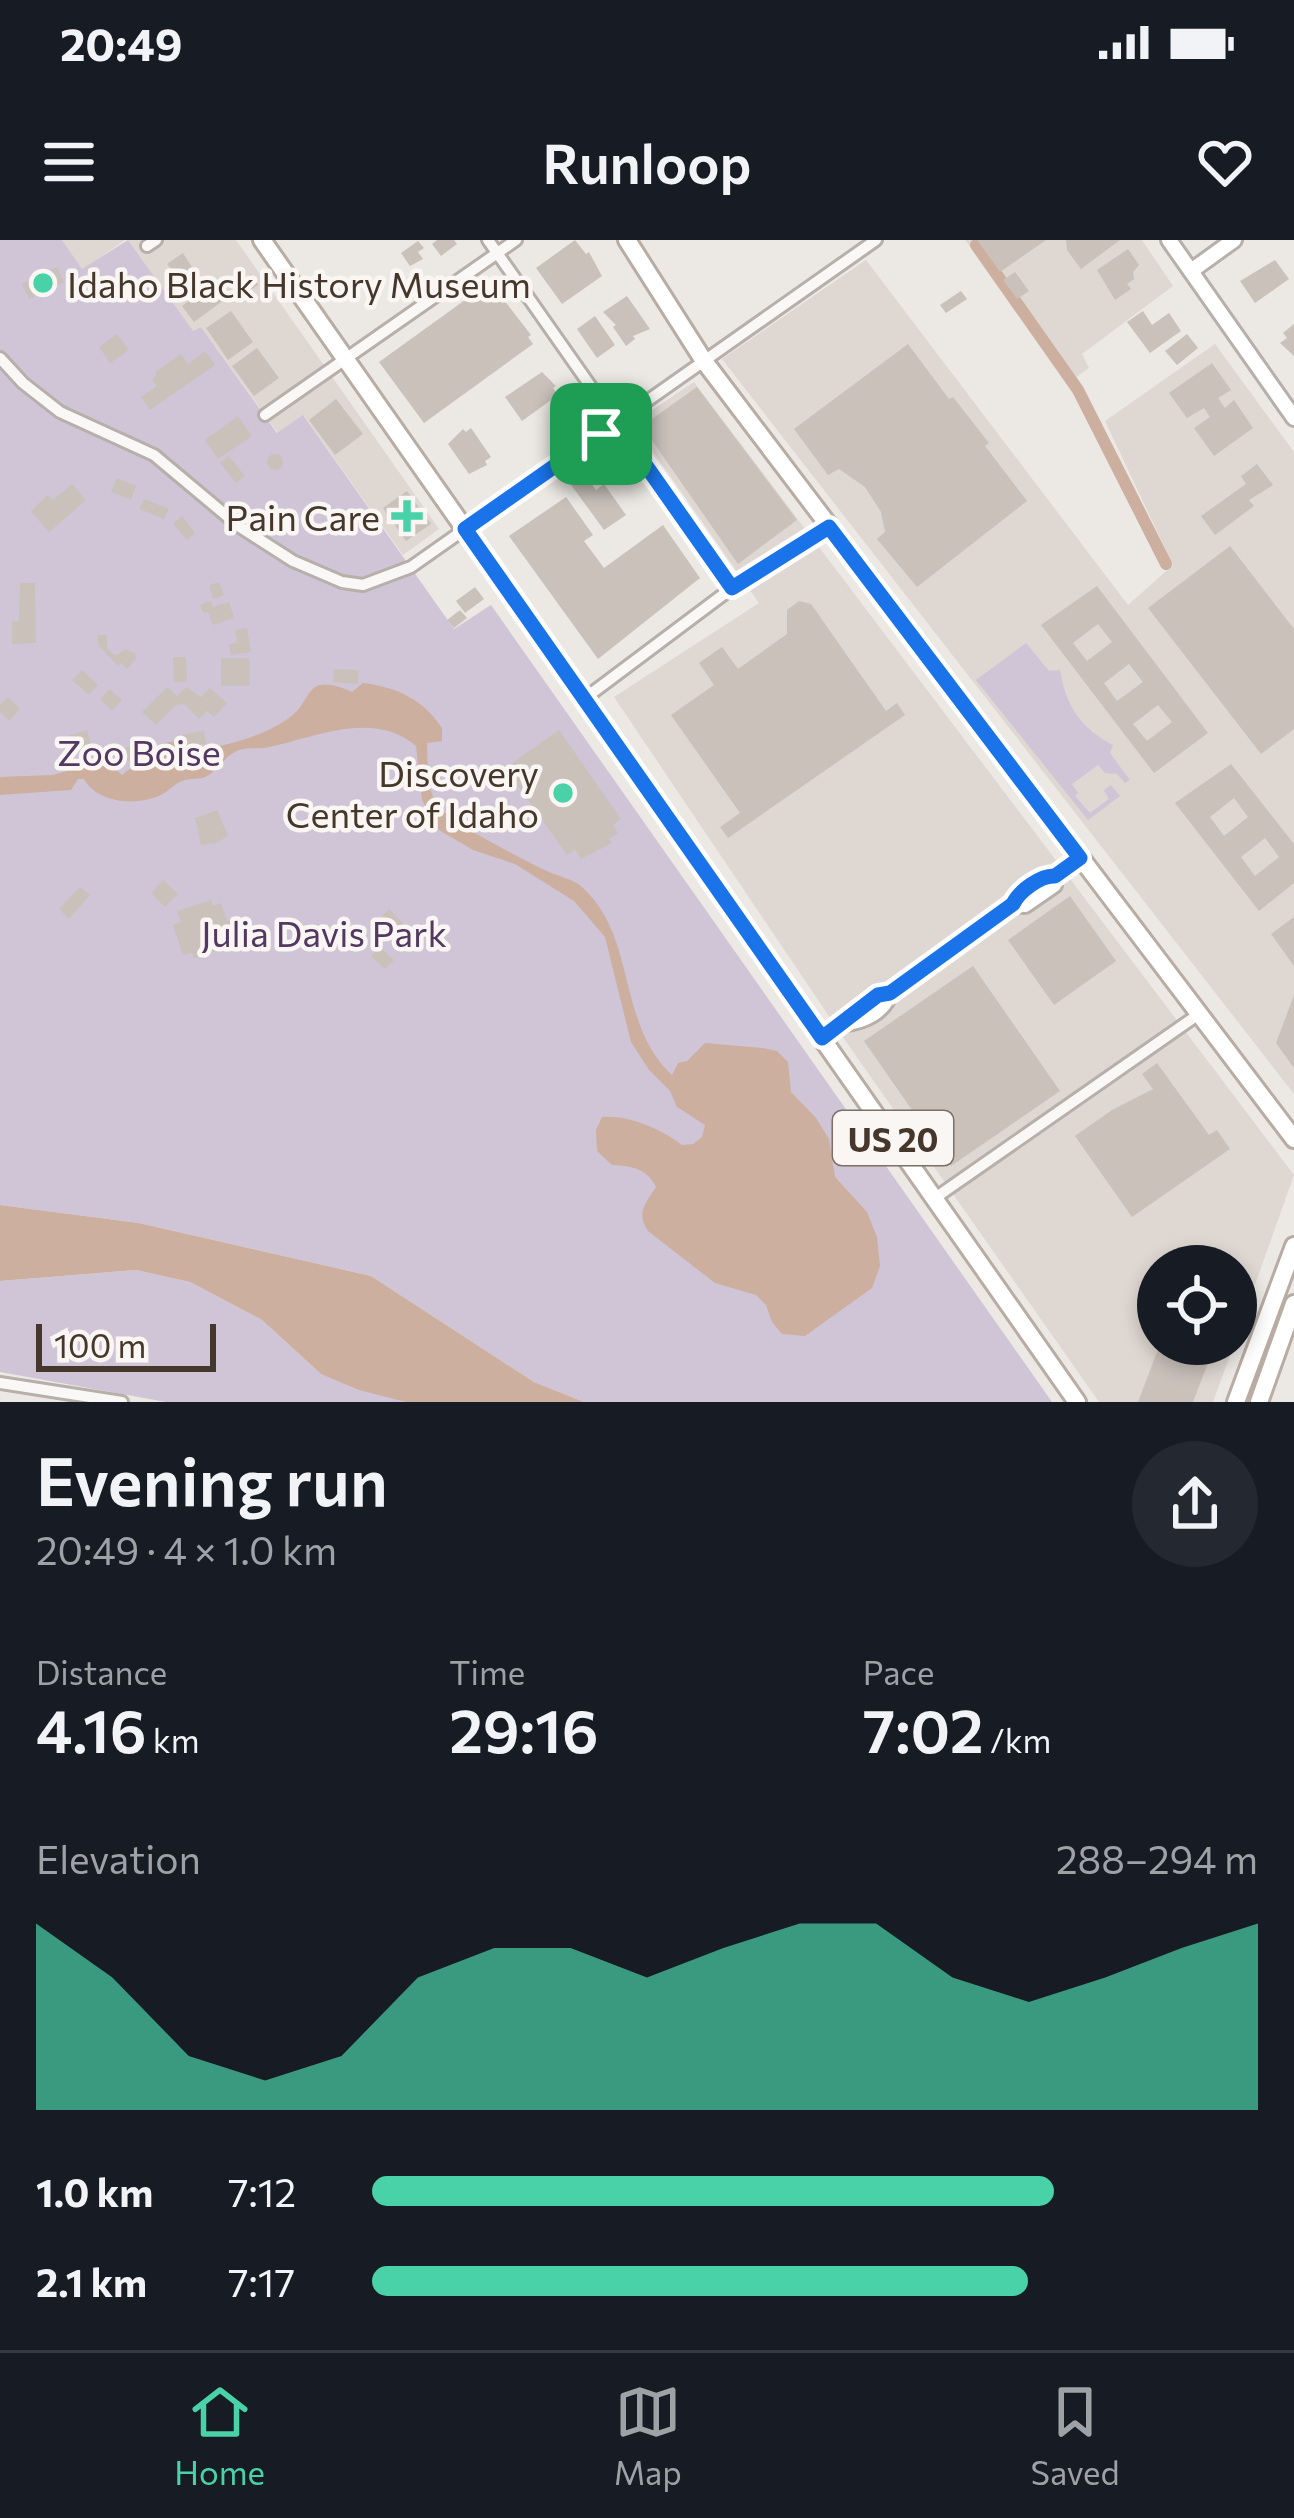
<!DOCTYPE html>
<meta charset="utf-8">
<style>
:root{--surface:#171b24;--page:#242831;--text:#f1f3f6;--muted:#9ea1a6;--line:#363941;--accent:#49d1a7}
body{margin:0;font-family:Commissioner,sans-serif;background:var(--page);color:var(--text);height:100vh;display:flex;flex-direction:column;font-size:45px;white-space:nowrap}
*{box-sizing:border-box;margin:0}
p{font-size:39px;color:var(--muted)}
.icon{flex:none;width:66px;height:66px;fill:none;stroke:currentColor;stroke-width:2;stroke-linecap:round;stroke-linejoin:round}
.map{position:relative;height:1162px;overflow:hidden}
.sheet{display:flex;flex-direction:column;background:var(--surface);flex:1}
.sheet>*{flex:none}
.tools{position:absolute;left:1137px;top:1005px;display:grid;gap:24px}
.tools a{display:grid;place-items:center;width:120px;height:120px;border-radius:50%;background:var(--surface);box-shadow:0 6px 18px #0003;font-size:60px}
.scale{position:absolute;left:36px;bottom:30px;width:180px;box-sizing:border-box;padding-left:12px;border:6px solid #45372b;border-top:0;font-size:33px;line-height:42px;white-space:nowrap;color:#45372b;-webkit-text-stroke:9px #f9f6f4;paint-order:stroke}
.pin{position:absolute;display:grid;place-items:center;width:102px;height:102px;color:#fff;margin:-51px;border-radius:24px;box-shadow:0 6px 18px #0006}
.round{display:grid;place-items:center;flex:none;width:126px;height:126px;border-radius:63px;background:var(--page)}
.overview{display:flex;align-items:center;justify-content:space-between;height:204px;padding:0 36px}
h1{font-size:66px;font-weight:600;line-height:90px}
.figures{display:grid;grid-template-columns:repeat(3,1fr);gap:18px;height:204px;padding:12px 36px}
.figures div{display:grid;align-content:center}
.figures b{font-size:60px;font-weight:600}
.figures small{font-size:33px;font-weight:400}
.figures p{font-size:33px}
.chart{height:336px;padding:24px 36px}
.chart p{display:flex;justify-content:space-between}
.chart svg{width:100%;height:216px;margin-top:12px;fill:var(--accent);opacity:.7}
ul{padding:0 36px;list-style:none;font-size:39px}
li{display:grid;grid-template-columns:192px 144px 1fr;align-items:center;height:90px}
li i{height:30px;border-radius:15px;background:var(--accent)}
.status{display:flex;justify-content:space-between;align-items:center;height:84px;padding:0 60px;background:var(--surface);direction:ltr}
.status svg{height:33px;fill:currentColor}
header{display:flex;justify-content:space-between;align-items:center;height:156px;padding:0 36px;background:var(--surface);font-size:54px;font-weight:600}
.menu{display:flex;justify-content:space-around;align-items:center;height:168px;border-top:3px solid var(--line);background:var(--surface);font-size:33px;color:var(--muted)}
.menu a{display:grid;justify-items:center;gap:6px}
.menu .on{color:var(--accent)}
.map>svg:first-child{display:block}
.built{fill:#ded7d2}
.green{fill:#cfc5d6}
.water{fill:#ccaf9f}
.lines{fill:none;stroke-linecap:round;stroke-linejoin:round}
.canal{stroke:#ccaf9f;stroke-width:12}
.building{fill:#cac1bb;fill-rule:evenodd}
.street-casing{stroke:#b7afa9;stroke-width:16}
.secondary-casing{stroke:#b7afa9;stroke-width:20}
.primary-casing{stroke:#b8aca3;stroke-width:22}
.street{stroke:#faf8f7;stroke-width:10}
.secondary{stroke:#fff;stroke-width:14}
.primary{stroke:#fff;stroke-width:16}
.route-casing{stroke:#fff;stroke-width:24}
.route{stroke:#1a73e8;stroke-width:15}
.poi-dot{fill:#49d1a7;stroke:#f9f6f4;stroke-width:4.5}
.labels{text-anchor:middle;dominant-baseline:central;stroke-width:9;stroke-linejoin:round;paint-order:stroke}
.shield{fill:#f9f6f4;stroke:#7b7067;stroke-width:3}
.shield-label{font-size:33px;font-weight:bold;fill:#45372b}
.poi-label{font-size:36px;fill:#45372b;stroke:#f9f6f4;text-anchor:end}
.park-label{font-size:36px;fill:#533861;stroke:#f9f6f4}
</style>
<div class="status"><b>20:49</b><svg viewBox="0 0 49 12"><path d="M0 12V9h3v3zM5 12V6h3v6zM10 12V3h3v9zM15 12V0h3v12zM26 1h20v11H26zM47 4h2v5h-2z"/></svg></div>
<header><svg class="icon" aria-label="menu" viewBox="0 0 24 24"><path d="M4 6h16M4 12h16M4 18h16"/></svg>Runloop<svg class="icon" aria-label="heart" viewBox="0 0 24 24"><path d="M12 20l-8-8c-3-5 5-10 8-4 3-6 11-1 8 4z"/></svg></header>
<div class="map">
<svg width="1294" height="1162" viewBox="0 0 1294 1162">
<rect width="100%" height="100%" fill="#ece8e4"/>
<g class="built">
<path d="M62,0H125L82,30Z"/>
<path d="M128,0H236L439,289L403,315L304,176L278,193L201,87L193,92Z"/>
<path d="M965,0H1142L1173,46L1082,114L1089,128L1071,141Z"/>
<path d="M866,20L1128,365L1173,325L1105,181L1215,104L1294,212V854L722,119Z"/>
<path d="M694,142L1294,935L1236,1098V1026H1158V1104H1234L1213,1162H1099L847,803L614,457L759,363L633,183Z"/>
</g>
<g class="green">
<path d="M0,0H62L82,29L128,0L193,91L201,87L277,193L303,175L454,389L491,365L1052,1162H584L534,1142L371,1036L139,983L0,965Z"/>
<path d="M1026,403L1049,431L1060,430C1066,466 1080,488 1113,505L1110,513L1130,540L1125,543L1117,534L1105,533L1098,525L1072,544L1078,553L1075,556L1090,573L1109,559L1104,550L1111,545L1120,556L1088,580L976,440Z"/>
<path d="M136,1030L190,1042L262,1080L321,1134L406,1162H166L0,1132V1041Z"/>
</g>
<g class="water">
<path d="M363,443C396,447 423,459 442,488V501L427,503C428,523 426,550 438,566C448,581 529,623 549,632C560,637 573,639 582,647C638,698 616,783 672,835L678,823L687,821L705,803L763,808L777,811L788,822L791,852L816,878L829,899L835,937L867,972L877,997L880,1026L872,1048L805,1096L782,1094L772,1082L766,1065L756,1055L715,1043L648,991C636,973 645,964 656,947C647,928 631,926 612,925L597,911L596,890L602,877C629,875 661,889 682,905L693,904L702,897L705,885L677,867L670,851L649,830L631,802L605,697L574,661L515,624L473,610L439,590L422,560L416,506C373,469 314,498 265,508C256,509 245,507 237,511C225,516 219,529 209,535C200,541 191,537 182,541C174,544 168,552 159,556C135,566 97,563 84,539H78L71,550L0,555V537L53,535L106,520L122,535L164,503L177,501L180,510C212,512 274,495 297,471C303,465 307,453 314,448C324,440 342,448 352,452Z"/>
<path d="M0,965L139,983L371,1036L534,1142L584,1162H406L359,1150L321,1134L262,1080L190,1042L136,1030L0,1041Z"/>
</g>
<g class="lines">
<path class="canal" d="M976,5L1078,150L1166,324"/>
</g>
<g class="building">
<path d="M437,0H454L457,4L441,16L432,4Z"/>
<path d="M575,0L586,14L589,12L602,36L562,64L536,28Z"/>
<path d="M977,0H1046L1000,32Z"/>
<path d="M1066,0H1120L1081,29L1067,10Z"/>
<path d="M418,1L424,8L418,12L423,19L410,26L401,13Z"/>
<path d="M1128,9L1139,25L1133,32L1134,39L1127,44L1131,49L1115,60L1097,30Z"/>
<path d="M183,13L197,35L185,44L167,24Z"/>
<path d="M1275,20L1289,39L1255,63L1240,41Z"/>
<path d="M57,27L64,42L29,59L22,44Z"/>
<path d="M1015,32L1029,51L1017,59L1003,40Z"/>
<path d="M251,34L258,45L244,54L237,43Z"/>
<path d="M490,42L531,95L528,97L533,104L424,183L379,122Z"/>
<path d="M216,48L224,60L194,82L182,66L194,57L198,62Z"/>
<path d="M961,51L967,59L946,73L940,65Z"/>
<path d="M627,56L650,89L633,96L635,99L626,106L613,87L616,85L603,72Z"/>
<path d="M231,71L253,102L228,120L206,88Z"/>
<path d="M1143,71L1152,85L1169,73L1181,91L1150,113L1127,82Z"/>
<path d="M595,76L615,105L597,118L577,89Z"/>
<path d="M1294,84V116L1280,103L1287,98L1283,93Z"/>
<path d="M117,94L129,110L110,123L99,107Z"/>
<path d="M1187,94L1198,108L1177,125L1165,111Z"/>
<path d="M908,104L949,159L953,157L989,203L985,206L1027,261L917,347L877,299L885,292L881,272L865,247L839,229L828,235L794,189Z"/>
<path d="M257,108L279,138L254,156L232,126Z"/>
<path d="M205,111L215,125L150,170L141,157L157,146L152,139L157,135L155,132L181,114L188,124Z"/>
<path d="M1212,123L1231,150L1218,158L1225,168L1234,160L1253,188L1214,216L1194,188L1210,177L1204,168L1187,178L1169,153Z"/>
<path d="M542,132L556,146L553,148L558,155L522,181L505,157Z"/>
<path d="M697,147L797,280L738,324L642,186Z"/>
<path d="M336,159L363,194L335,215L309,180Z"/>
<path d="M238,176L252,196L218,219L205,200Z"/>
<path d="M471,188L491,217L485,221L487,225L469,234L448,204L463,189L466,192Z"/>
<circle cx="275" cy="222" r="8"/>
<path d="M229,216L245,236L236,243L220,223Z"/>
<path d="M1257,224L1273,245L1249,260L1254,266L1215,295L1201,276L1246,244L1241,236Z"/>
<path d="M583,232L596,250L604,244L626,275L604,290L569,242Z"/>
<path d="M117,238L136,246L131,260L111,252Z"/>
<path d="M72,244L86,260L49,292L31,271L48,255L53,260Z"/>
<path d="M407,251L431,284L406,301L383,268Z"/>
<path d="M566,257L593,295L584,301L604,328L663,285L700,338L598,419L509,296Z"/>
<path d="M144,259L169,269L164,279L139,269Z"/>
<path d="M182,276L195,293L187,300L173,284Z"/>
<path d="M1230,306L1294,389V489L1261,514L1148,368Z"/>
<path d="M219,342L224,355L213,359L209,345Z"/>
<path d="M20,343H35L36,403L12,404V381H19Z"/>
<path d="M1097,346L1208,493L1154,533L1041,385ZM1098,384L1112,402L1087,421L1073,403ZM1129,424L1143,442L1117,461L1104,443ZM1158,465L1172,482L1147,501L1133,484Z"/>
<path d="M475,347L484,359L465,373L456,361Z"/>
<path d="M211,361L213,367L229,362L234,378L213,385L208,372L203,373L200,365Z"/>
<path d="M799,361L811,364L886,471L897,463L905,475L728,598L720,587L740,573L671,475L714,445L699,423L722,407L738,429L787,394V370Z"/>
<path d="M460,370L467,378L454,388L447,380Z"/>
<path d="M247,388L251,412L231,415L229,404L237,403L235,390Z"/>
<path d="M98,395H107V409L116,416L125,409L135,413L136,419L127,429L121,423L118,426L98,405Z"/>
<path d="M173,417H186L187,442H174Z"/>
<path d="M221,418H249L250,446H221Z"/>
<path d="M334,429L359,430L358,444L333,442Z"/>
<path d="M82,430L98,445L89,455L72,440Z"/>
<path d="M167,447L177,456L186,447L201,457L210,448L227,463L214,477L207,471L199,479L184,464L176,465L156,485L142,472Z"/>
<path d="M109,449L122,460L112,471L100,459Z"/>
<path d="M8,457L20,469L9,481L0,472V465Z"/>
<path d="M87,490L91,505L65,513L61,498Z"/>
<path d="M559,490L621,579L613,585L618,593L609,599L612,603L581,619L575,610L567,615L505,528Z"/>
<path d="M204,491L206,504L181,507L180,495Z"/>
<circle cx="129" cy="514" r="7"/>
<path d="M1231,524L1294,604V643L1259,671L1175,563ZM1234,558L1248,577L1224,596L1210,577ZM1265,598L1279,617L1255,636L1241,617Z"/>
<path d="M217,570L228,596L216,603L201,605L195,578Z"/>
<path d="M163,640L178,654L165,667L151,653Z"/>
<path d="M80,647L90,655L69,679L59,669Z"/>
<path d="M1070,656L1116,721L1054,765L1008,700Z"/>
<path d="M211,660L213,666L221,663L227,681L231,679L240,703L194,718L192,713L183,715L173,685L181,682L177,671Z"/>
<path d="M389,669L408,688L394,703L374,685Z"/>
<path d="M1294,677V726L1271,694Z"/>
<path d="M379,706L394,720L385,729L371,716Z"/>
<path d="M973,726L1060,851L951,926L864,801Z"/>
<path d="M1294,755V828L1276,803Z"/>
<path d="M1157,823L1209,895L1217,890L1230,909L1132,977L1075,896L1112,870L1153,849L1142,834Z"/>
<path d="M1160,1104H1221L1216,1117L1211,1115L1193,1162H1138Z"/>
</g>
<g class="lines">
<defs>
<g id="street">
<path d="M488,0L732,348"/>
<path d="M147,6L156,0"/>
<path d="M0,118L23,143L60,172L154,215L240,287L293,321L342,342L363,345L411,327L876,0"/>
<path d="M265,175L516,0"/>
<path d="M584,459L732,348L829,287"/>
<path d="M935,958L1199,774"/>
<path d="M0,1143L122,1162"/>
</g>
<g id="secondary">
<path d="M1169,0L1294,178"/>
<path d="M1191,31L1234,0"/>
<path d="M1013,664L1025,665L1054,645L1055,636L1080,618"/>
<path d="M846,783C865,781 883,772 890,753"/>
<path d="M822,798L878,755L890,753L1013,664C1019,651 1041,635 1055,636"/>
</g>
<g id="primary">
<path d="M262,0L1077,1162"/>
<path d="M627,0L704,121L1294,899"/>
<path d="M1236,1162L1294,1006"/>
<path d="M1259,1162L1294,1064"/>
</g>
</defs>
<use href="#street" class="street-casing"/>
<use href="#secondary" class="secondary-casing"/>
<use href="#primary" class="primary-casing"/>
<use href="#street" class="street"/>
<use href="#secondary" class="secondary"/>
<use href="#primary" class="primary"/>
</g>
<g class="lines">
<defs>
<path id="route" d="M616,183L732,348L829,287L1080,618L1055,636C1041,635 1019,651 1013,664L890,753L878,755L822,798L465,289Z"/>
</defs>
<use href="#route" class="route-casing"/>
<use href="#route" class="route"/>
</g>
<g class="poi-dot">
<circle cx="43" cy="43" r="12"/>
<path d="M401 258h12v12h12v12h-12v12h-12v-12h-12v-12h12z"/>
<circle cx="563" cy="553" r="12"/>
</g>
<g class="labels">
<rect class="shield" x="833" y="871" width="120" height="54" rx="9"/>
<g class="shield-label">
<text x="893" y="898">US 20</text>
</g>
<g class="poi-label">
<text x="67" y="43" text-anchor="start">Idaho Black History Museum</text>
<text x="380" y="276">Pain Care</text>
<text x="539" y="532">Discovery<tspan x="539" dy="41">Center of Idaho</tspan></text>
</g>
<g class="park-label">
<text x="139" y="511">Zoo Boise</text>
<text x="324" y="692">Julia Davis Park</text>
</g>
</g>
</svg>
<div class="tools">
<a><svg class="icon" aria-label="locate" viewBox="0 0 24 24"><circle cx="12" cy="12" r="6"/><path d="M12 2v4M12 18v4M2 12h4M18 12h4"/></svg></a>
</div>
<div class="scale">100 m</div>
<div class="pin" style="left:601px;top:194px;background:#1e9e55"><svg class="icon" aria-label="arrive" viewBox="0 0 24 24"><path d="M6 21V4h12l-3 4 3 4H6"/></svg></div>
</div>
<section class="sheet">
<div class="overview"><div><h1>Evening run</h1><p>20:49 · 4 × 1.0 km</p></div><a class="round"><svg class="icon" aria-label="share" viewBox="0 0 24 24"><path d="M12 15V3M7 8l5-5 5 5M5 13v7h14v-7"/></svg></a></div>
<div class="figures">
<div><p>Distance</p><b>4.16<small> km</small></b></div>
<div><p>Time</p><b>29:16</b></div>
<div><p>Pace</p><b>7:02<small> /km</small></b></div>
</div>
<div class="chart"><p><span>Elevation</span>288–294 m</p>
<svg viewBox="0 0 160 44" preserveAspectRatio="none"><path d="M0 44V6L10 17L20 33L30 38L40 33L50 17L60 11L70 11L80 17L90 11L100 6L110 6L120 17L130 22L140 17L150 11L160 6V44z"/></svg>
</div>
<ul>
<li><b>1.0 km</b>7:12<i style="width:77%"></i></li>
<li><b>2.1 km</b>7:17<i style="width:74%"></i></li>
</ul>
</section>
<nav class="menu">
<a class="on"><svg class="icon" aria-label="home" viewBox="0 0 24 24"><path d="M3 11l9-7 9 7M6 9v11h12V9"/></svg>Home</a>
<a><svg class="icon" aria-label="map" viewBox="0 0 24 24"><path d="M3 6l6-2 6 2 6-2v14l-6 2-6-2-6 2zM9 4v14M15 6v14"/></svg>Map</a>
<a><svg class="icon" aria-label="saved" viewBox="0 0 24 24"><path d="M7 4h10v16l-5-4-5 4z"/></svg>Saved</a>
</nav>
